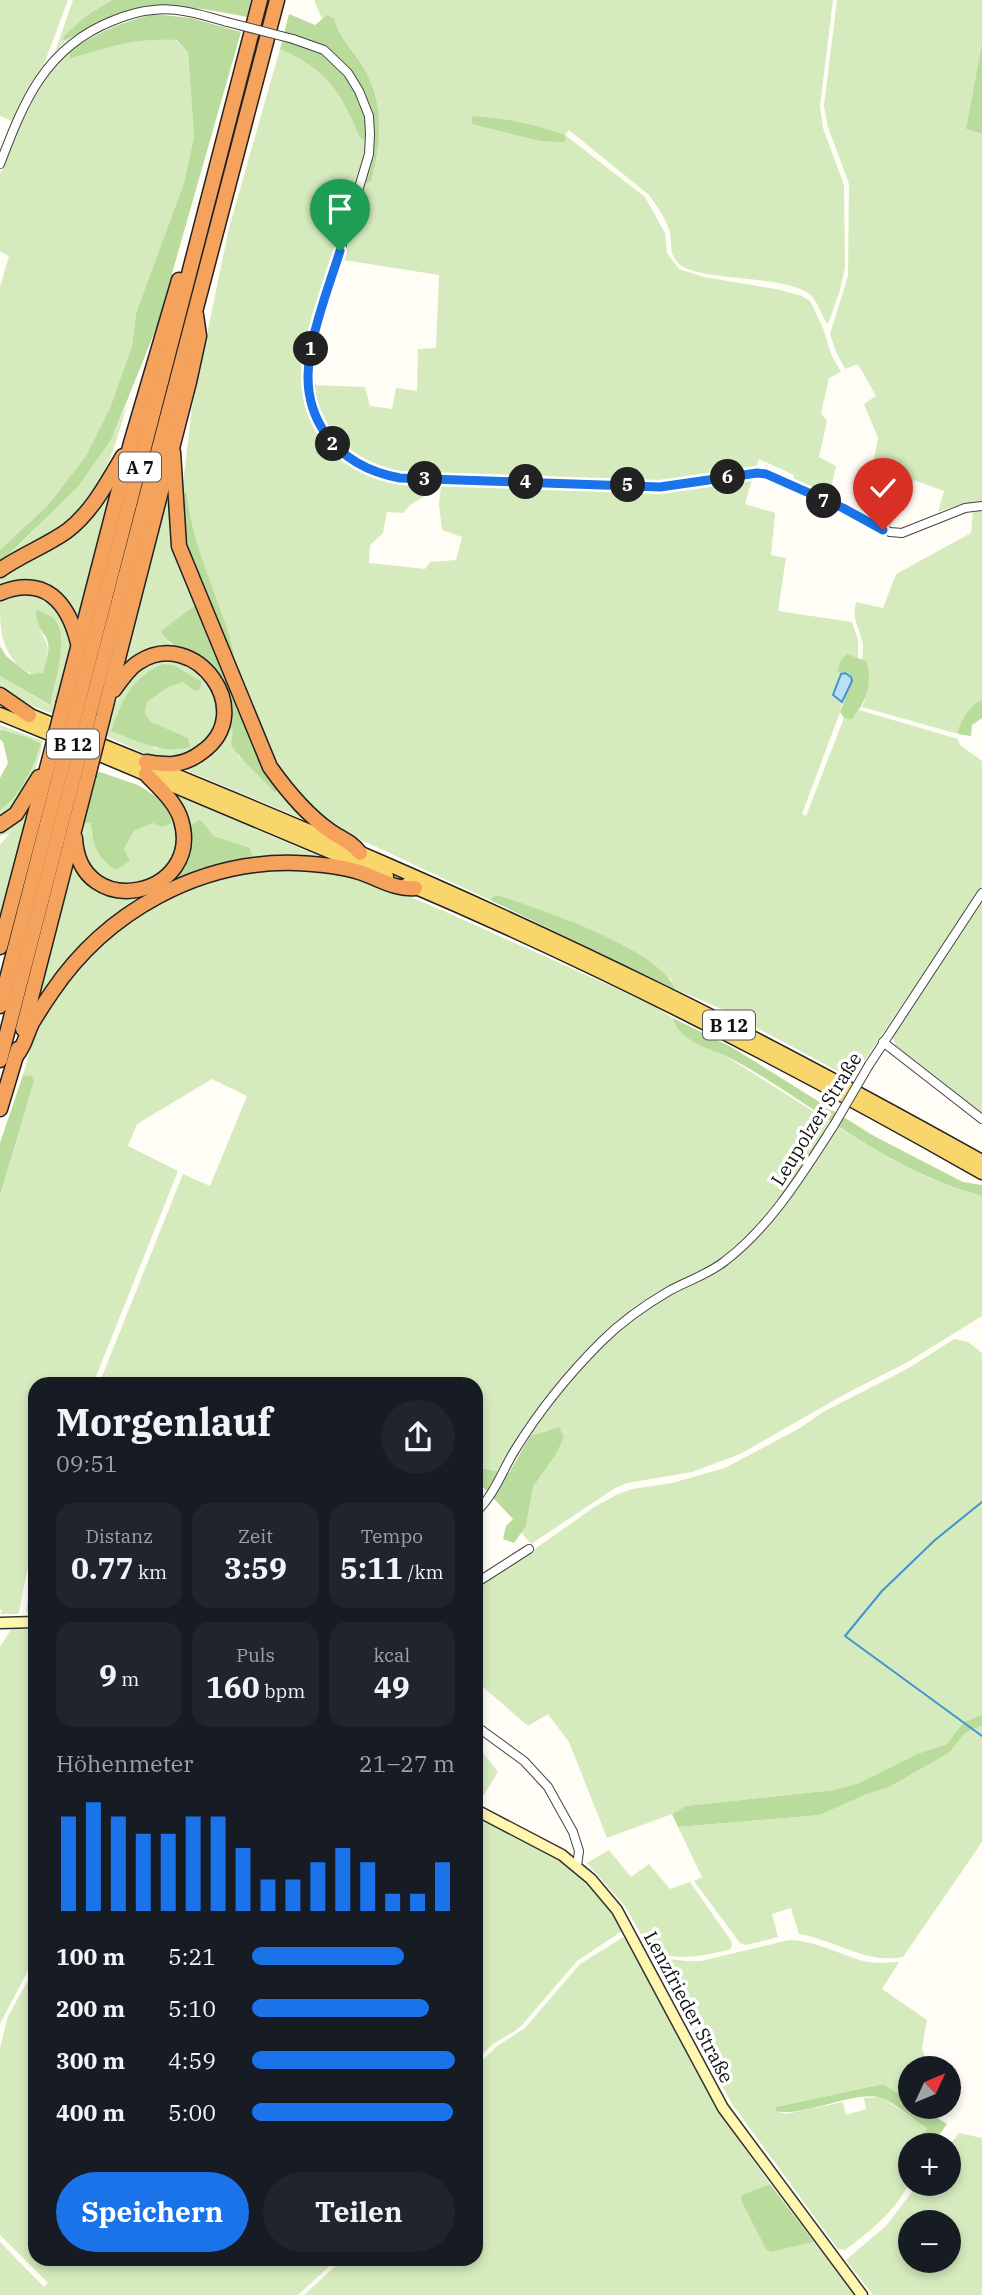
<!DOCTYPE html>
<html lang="de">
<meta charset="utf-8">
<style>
:root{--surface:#171b24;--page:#20242c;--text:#f1f3f6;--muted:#9ea1a6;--accent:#1a73e8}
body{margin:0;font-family:"IBM Plex Serif",serif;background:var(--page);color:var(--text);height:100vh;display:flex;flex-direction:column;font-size:26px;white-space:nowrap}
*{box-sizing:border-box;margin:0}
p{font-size:23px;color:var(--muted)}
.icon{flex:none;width:38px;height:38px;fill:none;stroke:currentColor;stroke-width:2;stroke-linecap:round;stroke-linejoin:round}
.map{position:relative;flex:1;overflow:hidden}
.drawer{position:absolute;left:28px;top:1377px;width:455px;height:889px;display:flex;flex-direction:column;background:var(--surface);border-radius:21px;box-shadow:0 4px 10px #0003}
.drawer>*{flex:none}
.needle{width:46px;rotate:46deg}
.fabs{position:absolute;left:898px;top:2056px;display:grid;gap:14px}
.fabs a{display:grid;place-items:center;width:63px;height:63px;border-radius:50%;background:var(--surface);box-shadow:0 4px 10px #0003;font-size:35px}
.pin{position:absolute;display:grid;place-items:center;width:60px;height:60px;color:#fff;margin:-72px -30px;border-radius:50% 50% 50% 0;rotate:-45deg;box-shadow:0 0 7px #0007}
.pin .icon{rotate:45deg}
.km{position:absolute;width:35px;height:35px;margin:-18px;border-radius:50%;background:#222;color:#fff;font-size:19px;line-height:35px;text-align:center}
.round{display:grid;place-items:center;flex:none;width:74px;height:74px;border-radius:37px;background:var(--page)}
.head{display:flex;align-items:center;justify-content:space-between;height:119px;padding:0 28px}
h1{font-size:38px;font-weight:700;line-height:52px}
.metrics{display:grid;grid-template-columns:repeat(3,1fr);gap:10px;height:119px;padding:7px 28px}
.metrics div{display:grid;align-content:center;border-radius:18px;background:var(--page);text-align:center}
.metrics b{font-size:30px;font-weight:700}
.metrics small{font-size:19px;font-weight:400}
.metrics p{font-size:19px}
.chart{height:196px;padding:14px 28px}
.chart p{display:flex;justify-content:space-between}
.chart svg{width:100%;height:126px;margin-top:7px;stroke:var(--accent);stroke-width:6}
.cta{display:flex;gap:14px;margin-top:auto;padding:14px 28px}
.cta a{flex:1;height:80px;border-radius:42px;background:var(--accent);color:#fff;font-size:28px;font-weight:700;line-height:80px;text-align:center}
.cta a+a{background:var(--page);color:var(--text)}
ul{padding:0 28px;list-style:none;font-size:23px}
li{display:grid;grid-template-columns:112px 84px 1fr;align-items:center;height:52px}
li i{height:18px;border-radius:9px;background:var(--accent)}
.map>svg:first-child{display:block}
.green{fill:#d5ebbd;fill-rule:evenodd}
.forest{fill:#b9dc9c}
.water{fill:#b9e0f7;stroke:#3f96cf;stroke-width:2}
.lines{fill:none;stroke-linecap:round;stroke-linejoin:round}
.stream{stroke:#3f96cf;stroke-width:2}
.street-casing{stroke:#444;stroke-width:10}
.secondary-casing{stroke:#333;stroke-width:13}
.primary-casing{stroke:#222;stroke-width:15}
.highway-casing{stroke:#222;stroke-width:17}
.street{stroke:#fff;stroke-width:8}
.secondary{stroke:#fff6b0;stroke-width:10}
.primary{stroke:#f9d66b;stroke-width:12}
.highway{stroke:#f5a25d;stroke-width:14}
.street-bridge-casing{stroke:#444;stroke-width:10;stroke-linecap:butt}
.highway-bridge-casing{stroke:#222;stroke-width:17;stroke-linecap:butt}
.street-bridge{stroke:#fff;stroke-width:8}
.highway-bridge{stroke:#f5a25d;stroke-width:14}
.route-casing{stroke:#fff;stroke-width:14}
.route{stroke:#1a73e8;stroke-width:9}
.labels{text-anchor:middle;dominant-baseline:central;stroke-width:7;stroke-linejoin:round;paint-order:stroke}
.shield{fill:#fff;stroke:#585858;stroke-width:2}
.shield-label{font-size:18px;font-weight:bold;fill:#111}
.street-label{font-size:19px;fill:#111;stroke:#fff}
</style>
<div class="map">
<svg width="982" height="2295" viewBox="0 0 982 2295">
<rect width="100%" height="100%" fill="#fffdf5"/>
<g class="green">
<path d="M0,0H68L44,64L33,81L12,121L0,116Z"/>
<path d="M73,0H112L86,16L64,37L65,41L55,52Z"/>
<path d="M314,0H833L820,106L823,128L844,185L845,267L840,290L828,324C820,316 819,300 808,293C779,274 697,282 678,263C669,254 672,243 670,232C666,219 657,206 649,195L569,130L565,135L645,197L665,233L667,253L679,269L704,277L776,289L802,296L810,301L823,328L831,354L841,372L829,378L821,413L827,421L819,457L836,466L829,498L793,481L794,475L759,459L755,471L677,484L400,474C340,458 329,444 312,385L365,387L370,406L392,409L396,388L417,391L418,349L436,348L439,275L344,260L364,184L371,182C382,141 385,102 362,65C352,47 340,39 334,18L327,15L322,19Z"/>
<path d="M837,0H982V42L966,129L982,134V504L964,503L938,512L944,491L914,480L890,527L876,523L864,514L878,438L864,404L876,396L858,364L845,369L836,352L830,334L848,276L849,184L828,127L824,106Z"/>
<path d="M156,38L176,40L188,53L194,137L184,183L136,313L132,346L110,408L86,456L48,505L0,550V287L9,256L0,251V174L18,127L39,85L53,66L70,51L71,59L117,43Z"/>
<path d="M280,49C329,71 340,92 360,138L365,140V153L308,347C300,407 319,462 383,478C398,482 415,481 431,482L435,491L411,504L403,513L387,512L383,533L370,545L369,563L425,569L430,562L456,560L462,537L442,530L439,504L441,485L443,483L634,488L753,476L745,504L775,513L771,555L786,558L778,611L852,622L858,640V660L847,654L837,671L841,674L833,695L842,702L840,712L802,814L806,816L844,718L852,720L859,710L958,739L960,745L982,761V886L852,1079L724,1010L675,989L671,979L496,895L490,900C453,883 416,866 379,848C365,842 349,836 336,827C259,772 232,662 207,576C198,545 190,527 187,493L182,492L192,407L229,228Z"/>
<path d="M127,404C119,433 110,465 94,491C73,523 34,541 3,561L78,487L112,438Z"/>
<path d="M171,476L169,508L172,529L197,604L167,641L184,649L173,648L121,674Z"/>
<path d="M115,483L80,625L75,611L64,598L0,587V576Z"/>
<path d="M982,509V700C971,704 958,722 958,734L862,707C870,691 862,679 862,663C862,655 864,648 862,640C858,623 852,621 856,602L883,608L896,574L971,533L973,510Z"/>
<path d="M19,593L44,599L55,606L71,631L72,648L53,714L32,706L0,687V676L49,705L61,651L39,630C52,647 48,654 43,674C31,674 27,673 18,665C0,645 0,629 0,600Z"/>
<path d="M173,660C181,663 192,665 198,670C235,698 216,754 172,758C150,759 126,745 106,736C118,696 124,662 173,660ZM173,665L183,682L169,687L147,702L145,713L151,722L163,728L158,749L112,731Z"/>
<path d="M0,725L43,741C37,770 25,802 0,819V810C21,796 34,768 41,744L30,738L1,731Z"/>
<path d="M228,726L233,730L238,756L259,773L275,793L278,790L312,823L181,768C205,760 218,749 228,726Z"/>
<path d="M171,793L332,862L260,860L252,856L249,848L214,836L200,819L189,826L188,818Z"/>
<path d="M34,801L0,927V845L10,833L0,836V832L17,821Z"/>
<path d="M166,803C171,808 172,815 175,822C197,885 99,910 81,851C79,843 82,831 82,824L91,821V835L124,849L134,831L153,823Z"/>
<path d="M72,859C77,866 82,876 88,882C105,899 130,898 152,894L135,903L30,1020Z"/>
<path d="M295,868C367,874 424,902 488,931C542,955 596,979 650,1004L673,1018L675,1025L691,1040L729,1058L830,1122C802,1167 773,1212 733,1248C709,1271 675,1280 647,1299C584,1341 535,1405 501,1471L476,1467V1384H99L183,1174L210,1186L247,1096L212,1079L137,1124L128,1146L178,1171L93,1384H35V1530L19,1612L18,1614H0L2,1611L0,1609V1197L34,1081L32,1076L23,1075C28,1059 32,1040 39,1024C90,925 186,871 295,868Z"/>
<path d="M982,900V1113L896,1046L892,1035Z"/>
<path d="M838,1127C883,1156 930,1183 982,1196V1316L906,1363L845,1394L740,1454L692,1472L627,1483L615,1488L531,1544L521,1532L526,1526L533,1487L555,1456L548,1430L530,1436C553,1389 609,1334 653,1305C677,1290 706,1281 728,1264C774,1228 806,1175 838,1127Z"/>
<path d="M954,1339L968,1342L982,1353V1715L964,1723L947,1744L917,1754L859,1783L834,1790L686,1806L672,1814L607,1838L569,1742L548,1714L528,1726L476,1681V1587L502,1572L596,1506L618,1494L632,1489L672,1483L725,1468L800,1428L823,1412L909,1368Z"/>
<path d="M35,1551V1614H28L26,1611Z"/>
<path d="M35,1627V1957L0,2024V1647L12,1628Z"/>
<path d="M979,1725H982V1842L903,1957C865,1964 835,1940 799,1934L791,1908L772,1914L778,1937L746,1945L740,1943L694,1881L702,1877L678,1827L820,1815L867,1794L889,1787L949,1753L965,1733Z"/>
<path d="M476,1744L498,1772L477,1806L476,1805Z"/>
<path d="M476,1815C536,1846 590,1867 622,1931L577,1961L522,2025L515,2031L493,2044L476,2061Z"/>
<path d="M609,1850L631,1877L649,1864L670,1889L690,1882L732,1942L731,1949C704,1956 676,1962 650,1950L625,1906L587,1863Z"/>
<path d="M627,1935L718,2111L770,2184L742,2195L771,2252L814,2242L856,2295H304L343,2259H476V2067L496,2047L525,2028L580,1964Z"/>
<path d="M789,1940C815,1941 835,1952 860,1960C873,1964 886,1963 899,1962L882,1989L927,2020L922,2048L928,2068H910V2101L883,2084L776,2107L775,2111L786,2114L843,2102L846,2115L866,2109L864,2098L881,2097L927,2128L918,2145L910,2146C910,2156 913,2170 910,2179C902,2206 867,2234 845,2250L838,2249L732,2104L653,1957L686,1961H701Z"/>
<path d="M35,1968V2259H337L298,2295H0V2242L44,2287L48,2283L0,2235V2048L8,2016Z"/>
<path d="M959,2133L982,2138V2295H873L846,2260L887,2225L918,2184H948L949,2146ZM910,2222H948V2261H910Z"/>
</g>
<g class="forest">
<path d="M112,0H251L247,17C167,1 136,0 65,41L63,37L86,16Z"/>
<path d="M154,14L191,18L241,32L157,326L112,438L78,487L0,563V550L48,505L86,456L110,408L132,346L136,313L184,183L194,137L188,53L177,40C138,37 106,47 70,59V51C100,31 119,23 154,14Z"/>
<path d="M289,14L315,25L327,15L334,18C340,39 351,47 362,65C385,102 382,141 371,182L364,184L372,153V143L360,138C340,92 329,71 280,49Z"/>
<path d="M982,42V134L966,129Z"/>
<path d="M472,116C505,118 534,124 565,135V142L540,141L472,124Z"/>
<path d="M182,492L187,493C192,550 221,599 234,654L228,652C207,600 180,549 182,492Z"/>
<path d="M197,604L284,795L278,790L275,793C261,776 243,763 231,745L233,730L228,726C232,699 223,669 197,655C182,647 170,647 161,631Z"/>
<path d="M36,610C41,612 47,614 52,617C72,632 54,684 50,705L0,676V646L6,656L29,674L43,673C45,664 50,652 48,643C45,630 36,628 36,610Z"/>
<path d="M847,654L866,661C874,685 865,701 852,720L844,718L840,712L845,699V673L841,674L837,671L842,659Z"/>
<path d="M163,664L173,665L202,682L200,689L195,691L183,682L169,687L147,702L145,713L151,722L188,738L190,747C162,755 138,741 111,731C123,699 130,679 163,664Z"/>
<path d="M982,700V718L972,725L971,736L958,734C958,722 971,704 982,700Z"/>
<path d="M0,730L30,738L41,744C34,767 21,796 0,810V778L8,763L3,742L0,739Z"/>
<path d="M97,771L138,785L166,803L172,823L162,827L153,823L134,831L124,849L130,861L116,870C98,859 91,843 91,822L82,824Z"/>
<path d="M200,819L214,836L250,848L252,856L260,860L160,888L189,851V826Z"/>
<path d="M496,895C537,908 658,948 675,989L490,900Z"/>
<path d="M673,1018L733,1048L874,1136L963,1182L982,1185V1196C956,1189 931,1179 907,1167C844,1136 790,1089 728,1057C709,1048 678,1041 673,1018Z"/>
<path d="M23,1075L32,1076L34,1081L0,1196V1143Z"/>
<path d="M559,1427L564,1437L555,1456L533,1487L526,1526L514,1543L503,1539L506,1526L513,1519L480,1484L476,1487V1467L509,1473L530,1436Z"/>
<path d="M982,1715V1725L965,1733L949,1753L889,1787L867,1794L820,1815L678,1827L672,1814L686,1806L834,1790L859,1783L917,1754L947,1744L964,1722Z"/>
<path d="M883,2084L910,2101V2107H920L947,2124L932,2145H918L927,2128C914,2120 895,2103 882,2098C856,2089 803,2118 775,2111L776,2107Z"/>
<path d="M770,2184L814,2242L771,2252L766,2249L741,2200L742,2195Z"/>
</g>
<path class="water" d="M845,673L851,677L852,681L842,702L833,695L841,674Z"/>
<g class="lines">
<path class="stream" d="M982,1502L935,1540L882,1591L845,1636L982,1736"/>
<defs>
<g id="street">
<path d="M293,39L324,50L348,73L359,91L369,116L370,134L369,154L311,349C303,417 330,465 400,478L660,487L757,473L766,474L843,508L874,526L890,532L902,533L965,508L982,506"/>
<path d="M0,164C24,101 45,48 112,21C124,16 139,11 153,10C178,7 203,15 227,22"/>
<path d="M883,1042L982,1119"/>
<path d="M869,1065L982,893"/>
<path d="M476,1512C495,1494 502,1471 515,1450C539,1411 569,1374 601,1342C621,1322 645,1305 669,1291C687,1281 709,1274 725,1261C771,1226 803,1173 834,1125"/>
<path d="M476,1583L529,1549"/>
<path d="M476,1726L524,1761L548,1787L573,1832L579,1851L577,1866"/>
</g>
<g id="secondary">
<path d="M0,1623L35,1622"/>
<path d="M476,1810L562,1855L591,1879L617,1910L723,2108L862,2295"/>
</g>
<g id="primary">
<path d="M23,712L64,729"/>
<path d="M0,714L64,740"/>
<path d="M87,739C280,817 473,898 659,990C769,1044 876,1102 982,1161"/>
<path d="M88,750L387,876"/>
<path d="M407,884C604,968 796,1067 982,1173"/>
</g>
<g id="highway">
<path d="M173,452L179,546L270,767C287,791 306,814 330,831C341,839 351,841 360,853"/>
<path d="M0,570C21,555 46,546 67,531C92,512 107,483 123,456"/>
<path d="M0,593C45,575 68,602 78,643"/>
<path d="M114,690C121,680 129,668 139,662C195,626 259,712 202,752C193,759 184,763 173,764C164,765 154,763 146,762"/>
<path d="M0,695L29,715"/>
<path d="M64,702L131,443L179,280"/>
<path d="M77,706L260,0"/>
<path d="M90,711L277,0"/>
<path d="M103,717L189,382L199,336L196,315"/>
<path d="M0,825L16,814L39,777"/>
<path d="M75,838C79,923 204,897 181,820C176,802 158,787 146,774"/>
<path d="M0,947L49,761"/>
<path d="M0,1006L62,766"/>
<path d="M23,1029L88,776"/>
<path d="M16,1056C25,1046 26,1035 32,1023C38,1013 45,1002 52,992C106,912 199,860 296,863C317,864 340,866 359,872C378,878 395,890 415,888"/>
<path d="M0,1060L75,771"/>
<path d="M0,1109L18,1049"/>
</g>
</defs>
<use href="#street" class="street-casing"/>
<use href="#secondary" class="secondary-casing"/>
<use href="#primary" class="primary-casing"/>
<use href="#highway" class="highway-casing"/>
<use href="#street" class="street"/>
<use href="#secondary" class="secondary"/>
<use href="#primary" class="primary"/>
<use href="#highway" class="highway"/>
<defs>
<g id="street-bridge">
<path d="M227,22L293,39"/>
<path d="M834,1125L869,1065"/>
</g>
<g id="highway-bridge">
<path d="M49,761L64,702"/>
<path d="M62,766L77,706"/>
<path d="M75,771L90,711"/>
<path d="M88,776L103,717"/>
</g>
</defs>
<use href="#street-bridge" class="street-bridge-casing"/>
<use href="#highway-bridge" class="highway-bridge-casing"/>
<use href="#street-bridge" class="street-bridge"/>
<use href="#highway-bridge" class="highway-bridge"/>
</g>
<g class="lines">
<defs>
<path id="route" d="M340,251C330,283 317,316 311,349C297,416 335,466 400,478L660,487L757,473L766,474L843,508L883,530"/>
</defs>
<use href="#route" class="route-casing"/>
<use href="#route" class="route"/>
</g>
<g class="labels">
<g class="shield">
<rect x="119" y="452.5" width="42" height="29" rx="5"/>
<rect x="47" y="729.5" width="52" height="29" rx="5"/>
<rect x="703" y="1010.5" width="52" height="29" rx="5"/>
</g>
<g class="shield-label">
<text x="140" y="467">A 7</text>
<text x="73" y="744">B 12</text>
<text x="729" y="1025">B 12</text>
</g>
<g class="street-label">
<text transform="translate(816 1119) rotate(-58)">Leupolzer Straße</text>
<text transform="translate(689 2007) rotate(62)">Lenzfrieder Straße</text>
</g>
</g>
</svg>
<div class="fabs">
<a><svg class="needle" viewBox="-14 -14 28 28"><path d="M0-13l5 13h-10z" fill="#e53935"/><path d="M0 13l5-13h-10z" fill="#9ea1a6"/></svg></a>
<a>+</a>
<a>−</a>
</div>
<div class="pin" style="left:340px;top:251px;background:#1e9e55"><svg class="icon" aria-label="arrive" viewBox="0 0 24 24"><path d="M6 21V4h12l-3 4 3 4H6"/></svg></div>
<div class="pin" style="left:883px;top:530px;background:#d93025"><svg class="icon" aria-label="check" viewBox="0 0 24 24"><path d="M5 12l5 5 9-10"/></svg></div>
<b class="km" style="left:311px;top:349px">1</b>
<b class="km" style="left:333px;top:444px">2</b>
<b class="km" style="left:425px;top:479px">3</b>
<b class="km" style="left:526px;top:482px">4</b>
<b class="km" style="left:628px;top:485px">5</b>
<b class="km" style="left:728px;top:477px">6</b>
<b class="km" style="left:824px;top:501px">7</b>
<section class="drawer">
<div class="head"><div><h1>Morgenlauf</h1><p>09:51</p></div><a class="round"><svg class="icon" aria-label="share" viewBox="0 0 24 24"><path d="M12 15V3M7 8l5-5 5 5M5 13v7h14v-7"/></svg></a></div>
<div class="metrics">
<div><p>Distanz</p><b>0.77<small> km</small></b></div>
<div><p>Zeit</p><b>3:59</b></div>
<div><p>Tempo</p><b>5:11<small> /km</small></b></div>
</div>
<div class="metrics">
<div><b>9<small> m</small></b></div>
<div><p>Puls</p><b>160<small> bpm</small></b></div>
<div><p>kcal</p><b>49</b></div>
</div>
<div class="chart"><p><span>Höhenmeter</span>21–27 m</p>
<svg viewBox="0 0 160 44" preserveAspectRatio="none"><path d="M5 44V11M15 44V6M25 44V11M35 44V17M45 44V17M55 44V11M65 44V11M75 44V22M85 44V33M95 44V33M105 44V27M115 44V22M125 44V27M135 44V38M145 44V38M155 44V27"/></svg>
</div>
<ul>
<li><b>100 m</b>5:21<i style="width:75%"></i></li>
<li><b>200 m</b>5:10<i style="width:87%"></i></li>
<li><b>300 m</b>4:59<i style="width:100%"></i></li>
<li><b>400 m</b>5:00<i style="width:99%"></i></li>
</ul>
<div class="cta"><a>Speichern</a><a>Teilen</a></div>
</section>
</div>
